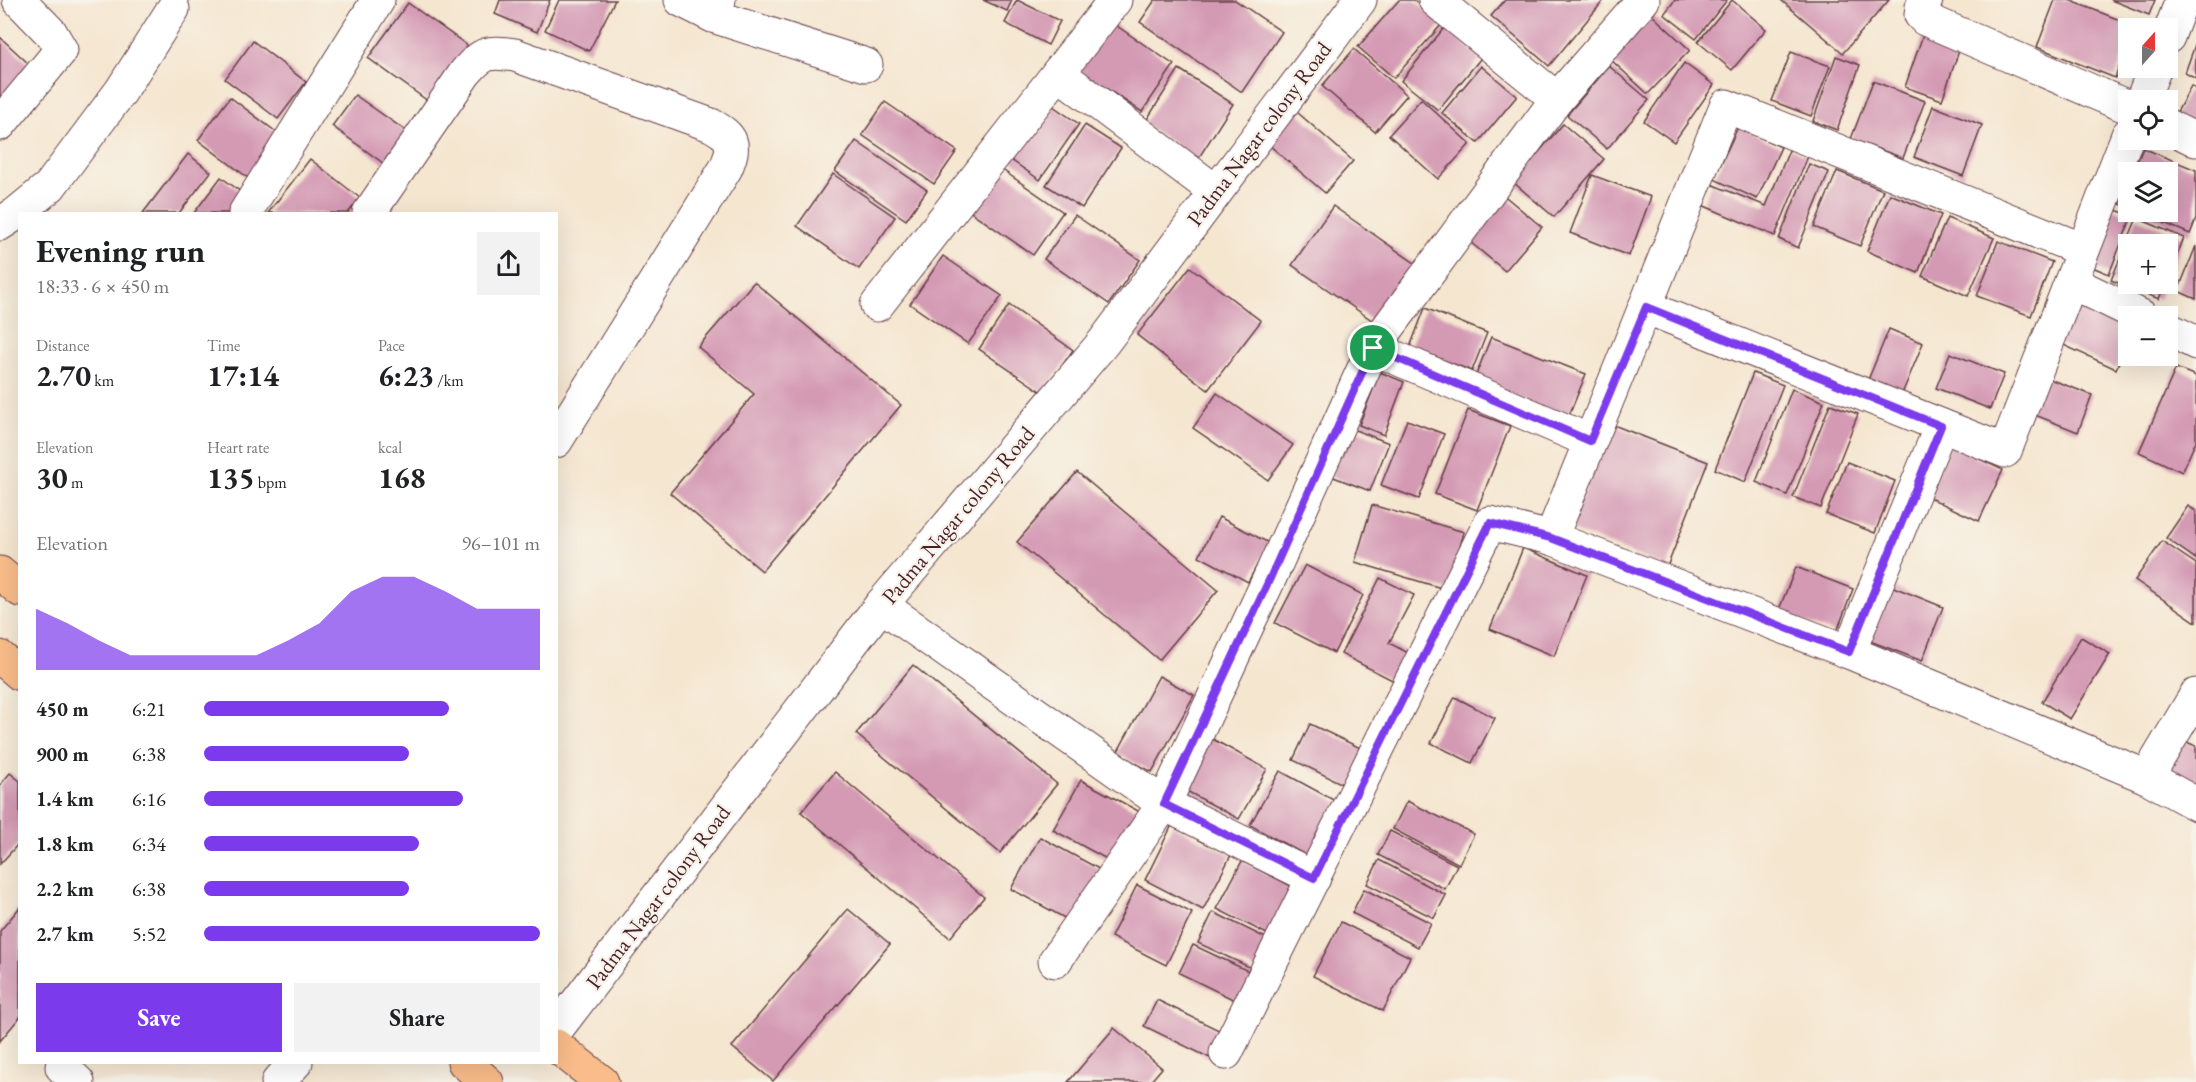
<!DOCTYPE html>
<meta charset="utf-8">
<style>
:root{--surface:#fff;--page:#f2f2f2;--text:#202124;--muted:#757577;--accent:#7c3aed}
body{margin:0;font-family:"EB Garamond",serif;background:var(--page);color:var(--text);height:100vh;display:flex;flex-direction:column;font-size:22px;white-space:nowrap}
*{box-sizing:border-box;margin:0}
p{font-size:20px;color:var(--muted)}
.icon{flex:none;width:33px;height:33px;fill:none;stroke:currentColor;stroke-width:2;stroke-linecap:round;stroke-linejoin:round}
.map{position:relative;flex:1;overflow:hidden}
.drawer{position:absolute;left:18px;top:212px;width:540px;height:852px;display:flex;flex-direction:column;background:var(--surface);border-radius:0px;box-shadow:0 6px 24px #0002}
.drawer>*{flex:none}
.needle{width:39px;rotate:21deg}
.buttons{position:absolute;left:2118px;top:18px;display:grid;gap:12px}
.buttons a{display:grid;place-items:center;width:60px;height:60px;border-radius:0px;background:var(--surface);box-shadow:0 6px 24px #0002;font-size:30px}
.pin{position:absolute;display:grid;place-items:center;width:51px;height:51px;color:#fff;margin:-26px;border:3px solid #fff;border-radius:50%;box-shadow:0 2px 6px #0007}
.round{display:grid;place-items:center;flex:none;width:63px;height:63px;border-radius:0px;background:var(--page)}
.overview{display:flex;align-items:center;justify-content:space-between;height:102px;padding:0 18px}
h1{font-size:33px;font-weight:700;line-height:45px}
.figures{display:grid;grid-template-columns:repeat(3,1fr);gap:9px;height:102px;padding:6px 18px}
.figures div{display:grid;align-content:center}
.figures b{font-size:30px;font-weight:700}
.figures small{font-size:16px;font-weight:400}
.figures p{font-size:16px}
.chart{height:168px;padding:12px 18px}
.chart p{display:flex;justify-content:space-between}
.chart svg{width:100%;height:108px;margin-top:6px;fill:var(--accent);opacity:.7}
.button{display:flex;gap:12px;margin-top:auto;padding:12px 18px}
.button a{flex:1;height:69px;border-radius:0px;background:var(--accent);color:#fff;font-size:24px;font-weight:700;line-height:69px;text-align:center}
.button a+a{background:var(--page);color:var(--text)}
ul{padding:0 18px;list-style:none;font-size:20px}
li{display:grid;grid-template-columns:96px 72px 1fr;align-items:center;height:45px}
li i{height:15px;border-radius:8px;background:var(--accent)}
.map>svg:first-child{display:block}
.building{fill:#d49ab4}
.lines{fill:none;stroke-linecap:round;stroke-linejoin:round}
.minor-casing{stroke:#643d44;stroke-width:35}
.highway-casing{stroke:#643d44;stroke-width:35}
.minor{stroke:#fff;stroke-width:33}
.highway{stroke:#f9bc8a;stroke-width:33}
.route-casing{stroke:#fff;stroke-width:12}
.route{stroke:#7c3aed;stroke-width:8}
.labels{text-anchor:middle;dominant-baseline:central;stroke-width:4.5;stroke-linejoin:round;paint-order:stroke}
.street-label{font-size:22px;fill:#4a1f2b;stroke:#f7f3e8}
</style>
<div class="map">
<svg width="2196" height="1082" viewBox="0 0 2196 1082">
<rect width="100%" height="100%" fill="#f7f3e8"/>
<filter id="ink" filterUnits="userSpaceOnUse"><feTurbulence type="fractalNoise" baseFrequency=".0167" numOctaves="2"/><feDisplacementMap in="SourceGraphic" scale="12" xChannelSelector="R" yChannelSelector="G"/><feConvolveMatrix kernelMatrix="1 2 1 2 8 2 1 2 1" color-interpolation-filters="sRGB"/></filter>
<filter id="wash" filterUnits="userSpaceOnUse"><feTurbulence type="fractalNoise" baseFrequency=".008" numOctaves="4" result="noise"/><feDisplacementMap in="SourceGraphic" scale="24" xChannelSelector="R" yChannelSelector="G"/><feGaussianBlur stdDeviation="1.35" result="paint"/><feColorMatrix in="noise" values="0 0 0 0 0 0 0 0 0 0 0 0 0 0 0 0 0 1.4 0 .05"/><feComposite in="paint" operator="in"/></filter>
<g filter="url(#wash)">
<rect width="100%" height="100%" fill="#f5e6d0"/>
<g id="blocks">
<g class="building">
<path d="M500,0H550L537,32L495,14Z"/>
<path d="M559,0H615L589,51L545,30Z"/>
<path d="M983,0H1012L1007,11Z"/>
<path d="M1017,0L1060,21L1048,45L1005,23Z"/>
<path d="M1155,0H1235L1282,32L1242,92L1140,22Z"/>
<path d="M1399,0H1414L1442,24L1394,78L1358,47Z"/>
<path d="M1505,0H1604L1549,66L1491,16Z"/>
<path d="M1675,0H1727L1696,39L1664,14Z"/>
<path d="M1732,0L1766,29L1732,70L1698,42Z"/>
<path d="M1781,0H1889L1843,53Z"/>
<path d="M2055,0H2069L2135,26L2134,28H2128V43L2115,78L2037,47Z"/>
<path d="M2111,0H2155L2149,15Z"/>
<path d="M408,3L468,46L428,101L368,58Z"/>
<path d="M1651,14L1690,50L1648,94L1609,58Z"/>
<path d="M1111,22L1174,65L1142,112L1078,70Z"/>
<path d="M1444,28L1481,58L1438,110L1401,81Z"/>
<path d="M1924,32L1961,45L1942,100L1905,87Z"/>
<path d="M0,37L32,67L0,103Z"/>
<path d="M253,41L306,82L278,119L225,79Z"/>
<path d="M2196,42V79L2185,73Z"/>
<path d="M1354,49L1407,95L1375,132L1322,86Z"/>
<path d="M1791,52L1830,66L1811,116L1772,101Z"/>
<path d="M1836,56L1860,65L1837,130L1813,121Z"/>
<path d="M1684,63L1714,85L1674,142L1644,121Z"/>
<path d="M1481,66L1517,96L1478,143L1442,113Z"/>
<path d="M1609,66L1649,100L1607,149L1567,115Z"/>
<path d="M1179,69L1233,104L1198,159L1144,124Z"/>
<path d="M1873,81L1925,101L1903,158L1851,139Z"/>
<path d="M2191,86L2196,89V124L2176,114Z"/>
<path d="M355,95L406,131L383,163L332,126Z"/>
<path d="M230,97L284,138L251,180L198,140Z"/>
<path d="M1421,99L1470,144L1438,179L1389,135Z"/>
<path d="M885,102L957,151L934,184L862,135Z"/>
<path d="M1050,104L1079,124L1040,180L1011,160Z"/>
<path d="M1933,106L1982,125L1963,176L1914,157Z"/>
<path d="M1297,112L1353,161L1325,193L1269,145Z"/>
<path d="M1563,124L1604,159L1554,217L1513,182Z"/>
<path d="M1085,125L1121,148L1082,208L1046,185Z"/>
<path d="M1738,127L1781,147L1757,199L1714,179Z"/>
<path d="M856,141L927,190L906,220L835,171Z"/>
<path d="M1790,148L1808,156L1775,236L1702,205L1711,184L1766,206Z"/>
<path d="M2143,148L2196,170V219L2190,234L2138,212H2168V172H2133Z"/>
<path d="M188,154L211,172L179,213H143Z"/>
<path d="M310,159L360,198L348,213H268Z"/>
<path d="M1809,164L1829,172L1798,248L1779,239Z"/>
<path d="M1001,169L1063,212L1033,255L971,212Z"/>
<path d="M1837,171L1883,190L1860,246L1814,227Z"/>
<path d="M833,174L895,217L859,269L797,226Z"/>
<path d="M1592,175L1651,197L1629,256L1570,233Z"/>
<path d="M221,177L249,198L238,213H194Z"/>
<path d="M2128,182V207L2120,204Z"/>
<path d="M1501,193L1542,227L1505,271L1464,237Z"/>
<path d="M1890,194L1941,215L1918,273L1867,251Z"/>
<path d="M1333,206L1419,266L1379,325L1292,265Z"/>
<path d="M2113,209L2132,216L2109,274L2090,266Z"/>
<path d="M1075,215L1140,260L1109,304L1044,259Z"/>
<path d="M1947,218L1994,238L1968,296L1922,276Z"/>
<path d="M2137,218L2184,238L2168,277V244H2128V284H2165L2159,299L2111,280Z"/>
<path d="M1998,241L2052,262L2031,316L1977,296Z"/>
<path d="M2196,246V299L2178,291Z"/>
<path d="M943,256L1002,296L968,344L910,304Z"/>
<path d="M1190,267L1261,321L1208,390L1137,335Z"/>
<path d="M754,282L901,405L762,571L670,493L754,394L698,347Z"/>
<path d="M2079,300L2128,322V342L2116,369L2059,343Z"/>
<path d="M1009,305L1073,350L1043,393L979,349Z"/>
<path d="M1425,308L1487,333L1472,371L1410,347Z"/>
<path d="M1889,329L1923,343L1902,394L1868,380Z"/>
<path d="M1491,337L1586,374L1568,418L1474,380Z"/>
<path d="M1950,353L2004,374L1990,409L1936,388Z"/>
<path d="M2176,368L2196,376V441L2182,472L2139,452Z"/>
<path d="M1380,372L1404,382L1384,435L1359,425Z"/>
<path d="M1753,373L1783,385L1745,482L1715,469Z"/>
<path d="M2044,377L2092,395L2078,432L2030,413Z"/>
<path d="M1792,389L1824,402L1787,495L1756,482Z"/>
<path d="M1217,393L1293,445L1268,480L1193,428Z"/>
<path d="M1830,404L1858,414L1821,508L1793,497Z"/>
<path d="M1468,410L1510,426L1477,510L1435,494Z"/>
<path d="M1407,420L1444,434L1419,499L1381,485Z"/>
<path d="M1611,424L1708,462L1667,567L1570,529Z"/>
<path d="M1350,428L1389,443L1370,491L1331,476Z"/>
<path d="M1950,445L2003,470L1979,521L1926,496Z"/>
<path d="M1847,462L1895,481L1875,533L1826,514Z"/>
<path d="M1077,472L1218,590L1159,660L1017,542Z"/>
<path d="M1372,505L1464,532L1448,590L1355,562Z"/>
<path d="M2188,506L2196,511V559L2166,538Z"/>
<path d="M1219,517L1269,543L1248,582L1199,556Z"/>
<path d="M2162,541L2196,564V622L2135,580Z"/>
<path d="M1523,548L1587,575L1554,656L1490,629Z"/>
<path d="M1305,565L1363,595L1334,653L1275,623Z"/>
<path d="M1796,567L1853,589L1836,634L1778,612Z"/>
<path d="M1380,578L1414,595L1389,643L1418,658L1404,686L1341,654Z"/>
<path d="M1891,586L1943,607L1922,661L1870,641Z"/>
<path d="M2081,637L2110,654L2070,719L2042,702Z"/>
<path d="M913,665L1057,784L1000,853L856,734Z"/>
<path d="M1159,676L1194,695L1152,772L1117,753Z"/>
<path d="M1455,697L1495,718L1472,763L1431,743Z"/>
<path d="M1310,724L1373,754L1355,790L1293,760Z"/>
<path d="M1207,736L1267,769L1239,819L1179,787Z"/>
<path d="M2184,741L2196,746V792L2166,778Z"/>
<path d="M1280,771L1339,803L1309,857L1250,825Z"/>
<path d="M835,772L984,897L950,938L801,812Z"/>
<path d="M10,773L20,781V842L0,864V785Z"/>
<path d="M1081,780L1142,813L1114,863L1053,830Z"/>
<path d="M1407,801L1474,834L1459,864L1393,829Z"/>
<path d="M1172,825L1231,855L1203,910L1145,880Z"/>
<path d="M1390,831L1457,865L1445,889L1378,855Z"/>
<path d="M1040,837L1101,870L1072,922L1011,889Z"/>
<path d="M1379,860L1446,895L1434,918L1367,884Z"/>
<path d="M1242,861L1301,891L1277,939L1217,909Z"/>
<path d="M1137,885L1192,913L1166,965L1111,937Z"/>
<path d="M1364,889L1431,923L1418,947L1352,913Z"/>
<path d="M20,907V1017L0,1041V931Z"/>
<path d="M848,909L890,944L773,1081L732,1047Z"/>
<path d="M1213,912L1276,943L1262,973L1198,943Z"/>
<path d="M1341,922L1410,957L1383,1011L1313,976Z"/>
<path d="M1193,945L1261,977L1247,1006L1179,973Z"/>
<path d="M1157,1000L1227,1034L1214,1060L1144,1026Z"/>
<path d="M1114,1028L1162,1068L1150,1082H1068Z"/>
</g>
</g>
</g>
<g filter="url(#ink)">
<use href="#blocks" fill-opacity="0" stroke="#643d44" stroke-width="1.5"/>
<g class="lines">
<defs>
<g id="minor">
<path d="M681,0L713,16L719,0"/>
<path d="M1435,0L1557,99L1643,0"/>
<path d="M1926,0L1922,7L1921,15L1925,19L2128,107"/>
<path d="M713,16L866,65"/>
<path d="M2168,37L2182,0"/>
<path d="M1058,73L1215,191"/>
<path d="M2142,100L2155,68"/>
<path d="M0,124L61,50L51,33L19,0"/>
<path d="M2168,126L2196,140"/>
<path d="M245,213L378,0"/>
<path d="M369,213L465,73C483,52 488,51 515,55L711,125C733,137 736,144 726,168L556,441"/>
<path d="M0,224L17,213L50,186L121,91L173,9"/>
<path d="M2083,250L1726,106L1645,307L2005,451L2128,135"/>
<path d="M2071,282L2141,316"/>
<path d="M877,305L1115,0"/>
<path d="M2168,329L2196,343"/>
<path d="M1373,348L1590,441"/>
<path d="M1551,538L1849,652L2147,777L2196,695"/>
<path d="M881,605L1164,804L1314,878"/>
<path d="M1849,652L1941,426"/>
<path d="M2147,777L2196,804"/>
<path d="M1055,961L1164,804L1271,575L1373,348L1557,99"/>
<path d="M556,1030L881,605L1103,343L1360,0"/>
<path d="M1226,1053L1490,523L1551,538L1645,307"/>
<path d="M62,1067L78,1082"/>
<path d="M278,1082L296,1062"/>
</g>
<g id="highway">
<path d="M0,573L20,590"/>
<path d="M0,657L20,674"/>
<path d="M556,1046L602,1082"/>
<path d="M464,1062L487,1082"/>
</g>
</defs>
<use href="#minor" class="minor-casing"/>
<use href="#highway" class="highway-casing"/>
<use href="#minor" class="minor"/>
<use href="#highway" class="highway"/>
</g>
</g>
<g class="lines" filter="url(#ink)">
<defs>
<path id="route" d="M1646,307L1941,426L1849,652L1551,538L1490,523L1314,878L1164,804L1271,576L1373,348L1590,441Z"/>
</defs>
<use href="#route" class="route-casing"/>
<use href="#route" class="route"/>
</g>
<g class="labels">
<g class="street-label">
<text transform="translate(1259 134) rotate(-53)">Padma Nagar colony Road</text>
<text transform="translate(958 515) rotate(-50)">Padma Nagar colony Road</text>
<text transform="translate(658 897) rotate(-53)">Padma Nagar colony Road</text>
</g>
</g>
</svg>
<div class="buttons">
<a><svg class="needle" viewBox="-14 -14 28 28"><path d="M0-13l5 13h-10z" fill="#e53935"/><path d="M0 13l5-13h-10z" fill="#757577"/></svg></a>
<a><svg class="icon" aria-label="locate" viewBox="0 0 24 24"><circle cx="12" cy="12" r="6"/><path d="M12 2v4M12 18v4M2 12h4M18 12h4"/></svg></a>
<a><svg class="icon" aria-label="layers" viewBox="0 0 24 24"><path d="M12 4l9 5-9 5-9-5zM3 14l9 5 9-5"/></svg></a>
<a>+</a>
<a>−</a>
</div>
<div class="pin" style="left:1373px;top:348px;background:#1e9e55"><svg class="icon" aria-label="arrive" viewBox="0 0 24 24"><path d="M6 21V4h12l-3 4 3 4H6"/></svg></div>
<section class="drawer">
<div class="overview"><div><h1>Evening run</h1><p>18:33 · 6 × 450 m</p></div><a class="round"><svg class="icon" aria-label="share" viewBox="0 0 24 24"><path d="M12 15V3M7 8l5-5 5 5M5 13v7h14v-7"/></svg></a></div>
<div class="figures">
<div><p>Distance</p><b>2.70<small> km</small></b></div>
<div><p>Time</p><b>17:14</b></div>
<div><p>Pace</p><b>6:23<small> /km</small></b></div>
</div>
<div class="figures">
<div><p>Elevation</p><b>30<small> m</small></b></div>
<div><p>Heart rate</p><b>135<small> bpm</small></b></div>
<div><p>kcal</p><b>168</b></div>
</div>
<div class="chart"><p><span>Elevation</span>96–101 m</p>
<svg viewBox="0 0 160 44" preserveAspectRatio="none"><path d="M0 44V19L10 25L20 32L30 38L40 38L50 38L60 38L70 38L80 32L90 25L100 12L110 6L120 6L130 12L140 19L150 19L160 19V44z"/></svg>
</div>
<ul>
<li><b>450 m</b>6:21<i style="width:73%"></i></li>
<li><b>900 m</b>6:38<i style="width:61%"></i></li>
<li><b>1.4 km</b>6:16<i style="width:77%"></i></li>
<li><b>1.8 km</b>6:34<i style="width:64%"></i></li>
<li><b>2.2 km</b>6:38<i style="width:61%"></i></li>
<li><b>2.7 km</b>5:52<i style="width:100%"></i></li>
</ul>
<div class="button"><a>Save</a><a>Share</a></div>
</section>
</div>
